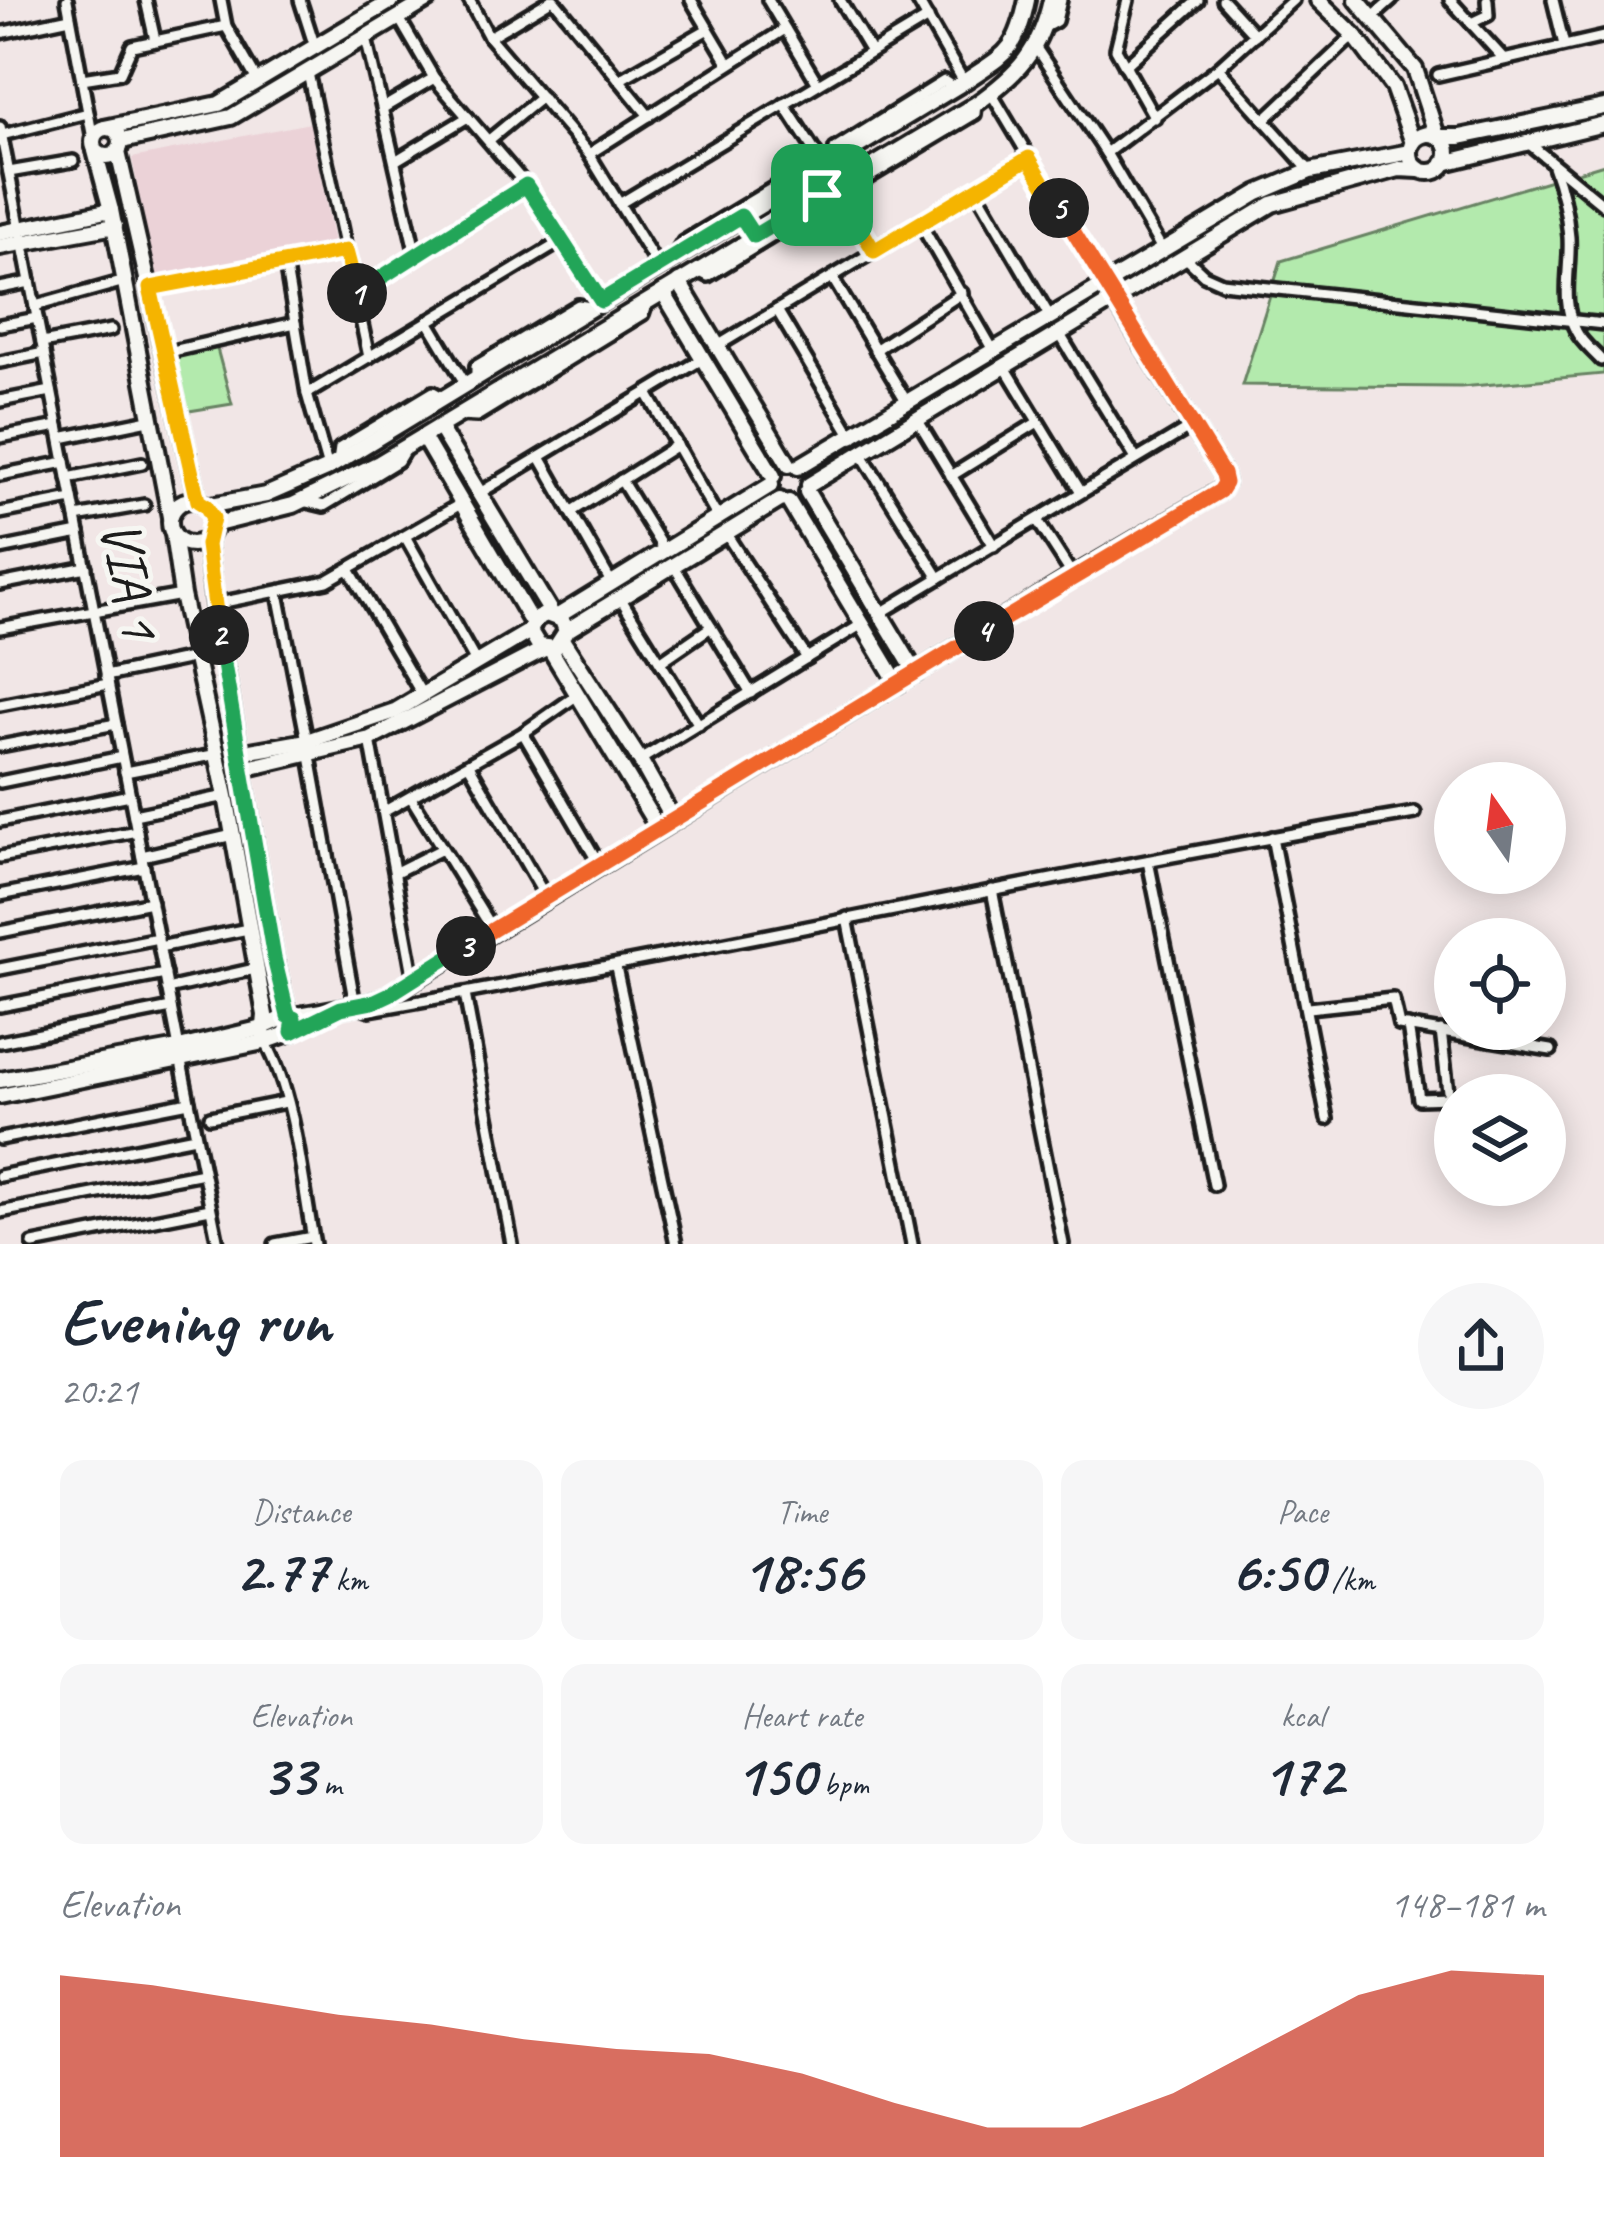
<!DOCTYPE html>
<meta charset="utf-8">
<style>
:root{--surface:#fff;--page:#f6f6f7;--text:#1f2937;--muted:#747a83;--accent:#c8321e}
body{margin:0;font-family:Caveat,sans-serif;background:var(--page);color:var(--text);height:100vh;display:flex;flex-direction:column;font-size:45px;white-space:nowrap}
*{box-sizing:border-box;margin:0}
p{font-size:39px;color:var(--muted)}
.icon{flex:none;width:66px;height:66px;fill:none;stroke:currentColor;stroke-width:2;stroke-linecap:round;stroke-linejoin:round}
.map{position:relative;height:1244px;overflow:hidden}
.details{display:flex;flex-direction:column;background:var(--surface);flex:1}
.details>*{flex:none}
.needle{width:78px;rotate:346deg}
.controls{position:absolute;left:1434px;top:762px;display:grid;gap:24px}
.controls a{display:grid;place-items:center;width:132px;height:132px;border-radius:50%;background:var(--surface);box-shadow:0 6px 30px #0003;font-size:60px}
.pin{position:absolute;display:grid;place-items:center;width:102px;height:102px;color:#fff;margin:-51px;border-radius:24px;box-shadow:0 6px 18px #0006}
.km{position:absolute;width:60px;height:60px;margin:-30px;border-radius:50%;background:#222;color:#fff;font-size:33px;line-height:60px;text-align:center}
.round{display:grid;place-items:center;flex:none;width:126px;height:126px;border-radius:63px;background:var(--page)}
.overview{display:flex;align-items:center;justify-content:space-between;height:204px;padding:0 60px}
h1{font-size:66px;font-weight:700;line-height:90px}
.figures{display:grid;grid-template-columns:repeat(3,1fr);gap:18px;height:204px;padding:12px 60px}
.figures div{display:grid;align-content:center;border-radius:24px;background:var(--page);text-align:center}
.figures b{font-size:60px;font-weight:700}
.figures small{font-size:33px;font-weight:400}
.figures p{font-size:33px}
.chart{height:336px;padding:24px 60px}
.chart p{display:flex;justify-content:space-between}
.chart svg{width:100%;height:216px;margin-top:12px;fill:var(--accent);opacity:.7}
.map>svg:first-child{display:block}
.built{fill:#ebd2d7}
.green{fill:#b3eaad;stroke:#688364;stroke-width:3}
.lines{fill:none;stroke-linecap:round;stroke-linejoin:round}
.street-casing{stroke:#1c1c1c;stroke-width:18}
.secondary-casing{stroke:#1c1c1c;stroke-width:22}
.street{stroke:#f6f6f2;stroke-width:9}
.secondary{stroke:#f6f6f2;stroke-width:14}
.split-1-casing{stroke:#fff;stroke-width:24}
.split-2-casing{stroke:#fff;stroke-width:24}
.split-3-casing{stroke:#fff;stroke-width:24}
.split-4-casing{stroke:#fff;stroke-width:24}
.split-5-casing{stroke:#fff;stroke-width:24}
.split-6-casing{stroke:#fff;stroke-width:24}
.split-1{stroke:#22a559;stroke-width:15}
.split-2{stroke:#f5b400;stroke-width:15}
.split-3{stroke:#22a559;stroke-width:15}
.split-4{stroke:#f0652b;stroke-width:15}
.split-5{stroke:#f0652b;stroke-width:15}
.split-6{stroke:#f5b400;stroke-width:15}
.labels{text-anchor:middle;dominant-baseline:central;stroke-width:10;stroke-linejoin:round;paint-order:stroke}
.street-label{font-size:57px;fill:#1c1c1c;stroke:#f6f6f2}
</style>
<div class="map">
<svg width="1604" height="1244" viewBox="0 0 1604 1244">
<rect width="100%" height="100%" fill="#f1e6e6"/>
<filter id="ink" filterUnits="userSpaceOnUse"><feTurbulence type="fractalNoise" baseFrequency=".00833" numOctaves="2"/><feDisplacementMap in="SourceGraphic" scale="24" xChannelSelector="R" yChannelSelector="G"/><feConvolveMatrix kernelMatrix="1 2 1 2 8 2 1 2 1" color-interpolation-filters="sRGB"/></filter>
<g filter="url(#ink)">
<path class="built" d="M310,123L334,243L155,276L132,158Z"/>
<g class="green">
<path d="M1604,164V374L1461,387L1242,385L1281,261Z"/>
<path d="M216,345L232,404L183,412L169,357Z"/>
</g>
<g class="lines">
<defs>
<g id="street">
<path d="M67,0L93,139"/>
<path d="M146,0L155,40"/>
<path d="M221,0L226,26L258,82"/>
<path d="M300,0L315,47"/>
<path d="M469,0L489,37L589,154L658,267"/>
<path d="M554,0L649,116"/>
<path d="M691,0L729,64"/>
<path d="M768,0L818,84"/>
<path d="M840,0L871,52"/>
<path d="M917,0L964,82"/>
<path d="M1128,0L1116,49L1155,118"/>
<path d="M1223,0L1255,35"/>
<path d="M1450,0L1503,58"/>
<path d="M1553,0L1564,45"/>
<path d="M1373,17L1392,0"/>
<path d="M399,18L434,78L526,185L601,301"/>
<path d="M1471,23L1488,15L1487,0"/>
<path d="M1045,27L1056,21L1061,0"/>
<path d="M0,33L70,18"/>
<path d="M489,37L551,0"/>
<path d="M366,38L416,255"/>
<path d="M1036,48L1106,153L1162,249"/>
<path d="M1125,66L1198,0"/>
<path d="M1218,68L1310,171"/>
<path d="M308,73L369,357"/>
<path d="M1438,75L1604,37"/>
<path d="M82,79L120,73L132,46L226,26"/>
<path d="M619,80L708,29"/>
<path d="M991,93L1105,284"/>
<path d="M784,104L824,166"/>
<path d="M383,108L434,78"/>
<path d="M1264,120L1354,35"/>
<path d="M0,127L179,1048"/>
<path d="M2,135L88,113"/>
<path d="M489,140L541,97"/>
<path d="M1527,142L1604,205"/>
<path d="M1106,153L1218,68L1293,0"/>
<path d="M589,154L785,29"/>
<path d="M834,160L835,149L944,81L954,88"/>
<path d="M395,161L468,117"/>
<path d="M1552,163C1561,187 1567,211 1569,237C1571,268 1560,302 1576,331C1581,342 1593,351 1601,360"/>
<path d="M9,172L73,161"/>
<path d="M846,181L858,184L975,114L976,104"/>
<path d="M836,187L875,251"/>
<path d="M976,190L1050,317"/>
<path d="M619,204L928,18"/>
<path d="M920,223L993,350"/>
<path d="M674,257L683,242L791,177L804,178"/>
<path d="M1186,258L1204,275L1222,283L1604,324"/>
<path d="M285,263L307,394L562,241"/>
<path d="M698,271L708,276L819,208L821,199"/>
<path d="M832,277L908,404"/>
<path d="M0,288L30,282"/>
<path d="M150,288L346,251"/>
<path d="M355,293L526,185"/>
<path d="M35,306L125,281"/>
<path d="M777,310L853,438"/>
<path d="M428,321L465,383"/>
<path d="M0,325L37,318"/>
<path d="M1059,333L1136,459"/>
<path d="M42,343L111,330"/>
<path d="M719,345L1029,158"/>
<path d="M875,350L962,293"/>
<path d="M164,353L295,323"/>
<path d="M0,362L44,353"/>
<path d="M1005,367L1081,492"/>
<path d="M476,376V366L578,305L590,307"/>
<path d="M647,393L718,518"/>
<path d="M307,394L328,468"/>
<path d="M0,401L51,391"/>
<path d="M459,415L477,416L643,314L647,302"/>
<path d="M917,419L994,546"/>
<path d="M0,437L58,426"/>
<path d="M61,438L149,420"/>
<path d="M861,453L939,578"/>
<path d="M540,457L611,582"/>
<path d="M338,462L340,448L433,392L442,397"/>
<path d="M0,475L65,462"/>
<path d="M951,476L1038,422"/>
<path d="M68,478L142,463"/>
<path d="M621,480L664,550"/>
<path d="M478,494L704,358"/>
<path d="M303,501L324,506L398,461L404,451"/>
<path d="M571,512L677,445"/>
<path d="M0,513L72,499"/>
<path d="M76,517L144,505"/>
<path d="M1037,520L1073,576"/>
<path d="M726,534L807,658"/>
<path d="M406,538L477,664"/>
<path d="M0,549L79,533"/>
<path d="M674,566L751,693"/>
<path d="M350,571L423,696"/>
<path d="M0,584L86,567"/>
<path d="M278,593L307,741"/>
<path d="M621,599L699,725"/>
<path d="M214,604L327,581L464,502"/>
<path d="M879,614L1194,425"/>
<path d="M0,628L182,595"/>
<path d="M660,662L711,627"/>
<path d="M106,676L196,657"/>
<path d="M0,705L108,684"/>
<path d="M523,733L599,864"/>
<path d="M370,739L414,980"/>
<path d="M0,746L116,724"/>
<path d="M310,756L355,1005L370,1010C719,949 1065,871 1415,813"/>
<path d="M640,760L864,623"/>
<path d="M469,765L545,896"/>
<path d="M125,772L218,754"/>
<path d="M0,782L122,757"/>
<path d="M412,799L492,929"/>
<path d="M385,811L523,733L576,696"/>
<path d="M134,815L226,796"/>
<path d="M0,821L130,795"/>
<path d="M1272,837L1327,1119"/>
<path d="M142,856L233,835"/>
<path d="M0,857L137,831"/>
<path d="M1148,861L1214,1185"/>
<path d="M396,872L442,849"/>
<path d="M992,890L1063,1244"/>
<path d="M0,895L144,867"/>
<path d="M847,918L912,1244"/>
<path d="M0,932L151,902"/>
<path d="M1512,937V939"/>
<path d="M159,947L248,929"/>
<path d="M616,967L676,1244"/>
<path d="M0,969L158,938"/>
<path d="M167,989L255,969"/>
<path d="M465,994L512,1244"/>
<path d="M0,1006L165,974"/>
<path d="M1308,1008L1393,999L1399,1025L1551,1050"/>
<path d="M1408,1026L1419,1099L1450,1098"/>
<path d="M1441,1031L1455,1152"/>
<path d="M0,1042L171,1008"/>
<path d="M266,1043C296,1097 302,1183 314,1244"/>
<path d="M181,1062L218,1244"/>
<path d="M210,1117L286,1102"/>
<path d="M0,1139L189,1102"/>
<path d="M0,1176L195,1137"/>
<path d="M0,1212L203,1173"/>
<path d="M33,1244L210,1209"/>
<path d="M275,1244L312,1237"/>
</g>
<g id="secondary">
<path d="M1318,0L1354,35L1393,87L1413,143"/>
<path d="M1357,0L1415,69L1437,136"/>
<circle cx="107" cy="142" r="14"/>
<path d="M104,128L219,104L393,0"/>
<circle cx="1429" cy="153" r="19"/>
<path d="M1442,137H1460L1604,107"/>
<path d="M122,141L231,117L428,0"/>
<path d="M95,151L111,210L170,517"/>
<path d="M118,152L198,501"/>
<path d="M1444,163L1604,124"/>
<path d="M0,233L111,210"/>
<path d="M0,247L115,226"/>
<path d="M679,282L789,465"/>
<path d="M663,292L773,476"/>
<path d="M439,427L552,614"/>
<path d="M423,437L532,623"/>
<path d="M798,467L1258,193L1310,171L1410,152"/>
<path d="M809,485L1272,204L1399,169L1419,170"/>
<path d="M807,492L916,673"/>
<circle cx="192" cy="522" r="22"/>
<path d="M789,502L898,684"/>
<path d="M206,506L266,495L328,468L964,82C1006,53 1016,53 1027,0"/>
<path d="M213,525L293,505L379,463L976,104C1018,74 1040,51 1051,0"/>
<path d="M210,533L207,545L214,604L274,958L288,1016L294,1018L292,1032L264,1042L263,1027L288,1016"/>
<path d="M173,534L182,595L226,796L265,1015L264,1026"/>
<path d="M558,616L771,485"/>
<path d="M566,631L562,620L546,614L536,619L530,631L539,646L555,648L566,631L780,500"/>
<path d="M563,641L640,760L673,819"/>
<path d="M550,649L658,828"/>
<path d="M239,753L307,741L395,711L530,631"/>
<path d="M239,770L370,739L544,649"/>
<path d="M293,1016L373,1002L390,995L1073,576L1219,491L1225,483L1223,474L1105,284"/>
<path d="M0,1080L179,1048L263,1028"/>
<path d="M0,1096L264,1042"/>
</g>
</defs>
<use href="#street" class="street-casing"/>
<use href="#secondary" class="secondary-casing"/>
<use href="#street" class="street"/>
<use href="#secondary" class="secondary"/>
</g>
</g>
<g class="lines" filter="url(#ink)">
<defs>
<path id="split-1" d="M357,293L526,185L601,301L741,216L754,236L822,195"/>
<path id="split-2" d="M219,635L207,545L213,518L206,506L198,501L150,288L346,251L357,293"/>
<path id="split-3" d="M219,635L274,958L288,1016L294,1018L292,1032L341,1008L373,1002L390,994L466,946"/>
<path id="split-4" d="M466,946L984,631"/>
<path id="split-5" d="M984,631L1220,491L1225,483L1223,474L1059,208"/>
<path id="split-6" d="M822,195L836,187L874,251L1029,158L1059,208"/>
</defs>
<use href="#split-1" class="split-1-casing"/>
<use href="#split-2" class="split-2-casing"/>
<use href="#split-3" class="split-3-casing"/>
<use href="#split-4" class="split-4-casing"/>
<use href="#split-5" class="split-5-casing"/>
<use href="#split-6" class="split-6-casing"/>
<use href="#split-1" class="split-1"/>
<use href="#split-2" class="split-2"/>
<use href="#split-3" class="split-3"/>
<use href="#split-4" class="split-4"/>
<use href="#split-5" class="split-5"/>
<use href="#split-6" class="split-6"/>
</g>
<g class="labels">
<g class="street-label">
<text transform="translate(131 579) rotate(79)">VIA 1</text>
</g>
</g>
</svg>
<div class="controls">
<a><svg class="needle" viewBox="-14 -14 28 28"><path d="M0-13l5 13h-10z" fill="#e53935"/><path d="M0 13l5-13h-10z" fill="#747a83"/></svg></a>
<a><svg class="icon" aria-label="locate" viewBox="0 0 24 24"><circle cx="12" cy="12" r="6"/><path d="M12 2v4M12 18v4M2 12h4M18 12h4"/></svg></a>
<a><svg class="icon" aria-label="layers" viewBox="0 0 24 24"><path d="M12 4l9 5-9 5-9-5zM3 14l9 5 9-5"/></svg></a>
</div>
<div class="pin" style="left:822px;top:195px;background:#1e9e55"><svg class="icon" aria-label="arrive" viewBox="0 0 24 24"><path d="M6 21V4h12l-3 4 3 4H6"/></svg></div>
<b class="km" style="left:357px;top:293px">1</b>
<b class="km" style="left:219px;top:635px">2</b>
<b class="km" style="left:466px;top:946px">3</b>
<b class="km" style="left:984px;top:631px">4</b>
<b class="km" style="left:1059px;top:208px">5</b>
</div>
<section class="details">
<div class="overview"><div><h1>Evening run</h1><p>20:21</p></div><a class="round"><svg class="icon" aria-label="share" viewBox="0 0 24 24"><path d="M12 15V3M7 8l5-5 5 5M5 13v7h14v-7"/></svg></a></div>
<div class="figures">
<div><p>Distance</p><b>2.77<small> km</small></b></div>
<div><p>Time</p><b>18:56</b></div>
<div><p>Pace</p><b>6:50<small> /km</small></b></div>
</div>
<div class="figures">
<div><p>Elevation</p><b>33<small> m</small></b></div>
<div><p>Heart rate</p><b>150<small> bpm</small></b></div>
<div><p>kcal</p><b>172</b></div>
</div>
<div class="chart"><p><span>Elevation</span>148–181 m</p>
<svg viewBox="0 0 160 44" preserveAspectRatio="none"><path d="M0 44V7L10 9L20 12L30 15L40 17L50 20L60 22L70 23L80 27L90 33L100 38L110 38L120 31L130 21L140 11L150 6L160 7V44z"/></svg>
</div>
</section>
